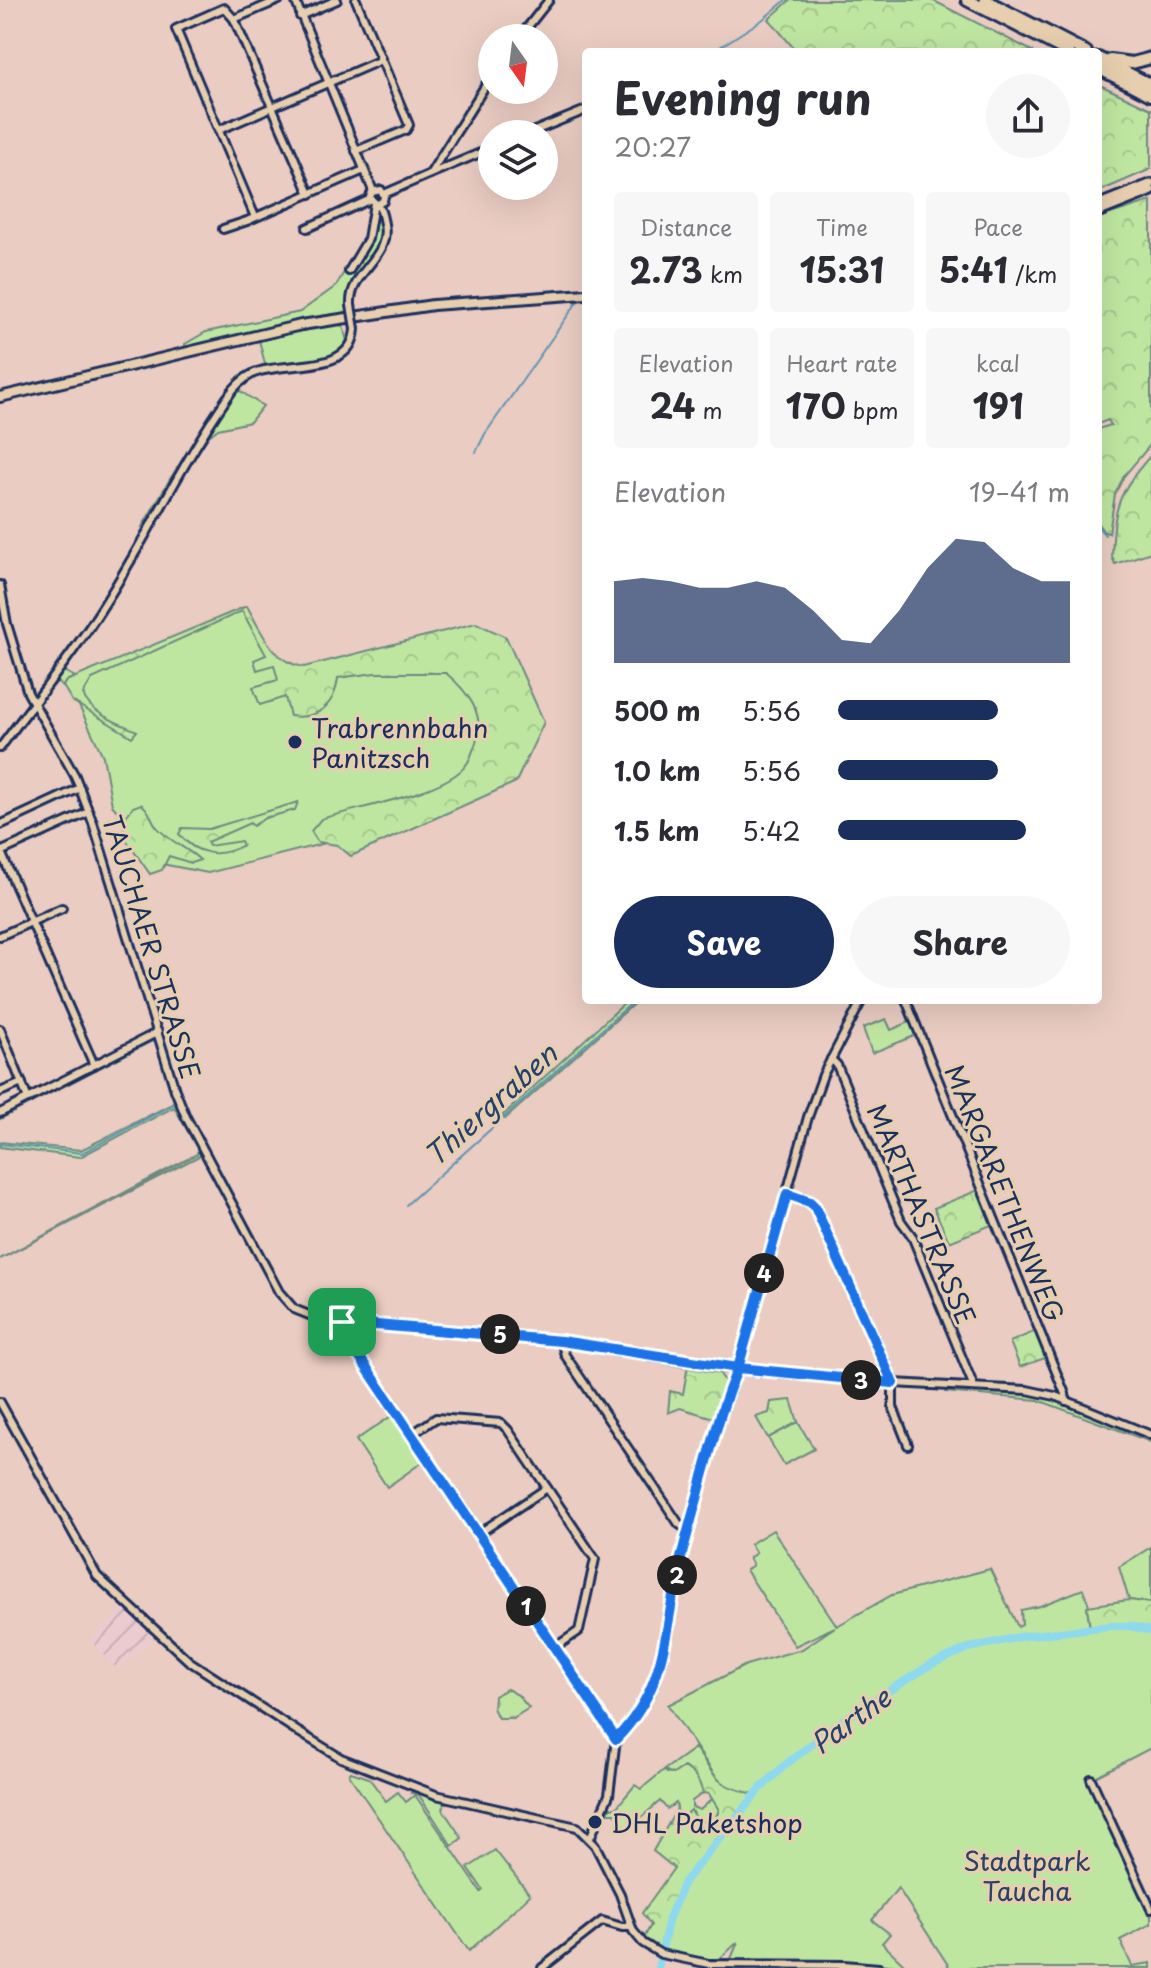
<!DOCTYPE html>
<meta charset="utf-8">
<style>
:root{--surface:#fff;--page:#f7f7f7;--text:#2b2b33;--muted:#7c7c81;--accent:#1b2f5e}
body{margin:0;font-family:"Playpen Sans",sans-serif;background:var(--page);color:var(--text);height:100vh;display:flex;flex-direction:column;font-size:30px;white-space:nowrap}
*{box-sizing:border-box;margin:0}
p{font-size:26px;color:var(--muted)}
.icon{flex:none;width:44px;height:44px;fill:none;stroke:currentColor;stroke-width:2;stroke-linecap:round;stroke-linejoin:round}
.map{position:relative;flex:1;overflow:hidden}
.sheet{position:absolute;left:582px;top:48px;width:520px;height:956px;display:flex;flex-direction:column;background:var(--surface);border-radius:8px;box-shadow:0 8px 32px #0002}
.sheet>*{flex:none}
.needle{width:52px;rotate:166deg}
.fabs{position:absolute;left:478px;top:24px;display:grid;gap:16px}
.fabs a{display:grid;place-items:center;width:80px;height:80px;border-radius:50%;background:var(--surface);box-shadow:0 8px 32px #0002;font-size:40px}
.pin{position:absolute;display:grid;place-items:center;width:68px;height:68px;color:#fff;margin:-34px;border-radius:16px;box-shadow:0 4px 12px #0006}
.km{position:absolute;width:40px;height:40px;margin:-20px;border-radius:50%;background:#222;color:#fff;font-size:22px;line-height:40px;text-align:center}
.round{display:grid;place-items:center;flex:none;width:84px;height:84px;border-radius:42px;background:var(--page)}
.head{display:flex;align-items:center;justify-content:space-between;height:136px;padding:0 32px}
h1{font-size:44px;font-weight:700;line-height:60px}
.figures{display:grid;grid-template-columns:repeat(3,1fr);gap:12px;height:136px;padding:8px 32px}
.figures div{display:grid;align-content:center;border-radius:8px;background:var(--page);text-align:center}
.figures b{font-size:34px;font-weight:700}
.figures small{font-size:22px;font-weight:400}
.figures p{font-size:22px}
.chart{height:224px;padding:16px 32px}
.chart p{display:flex;justify-content:space-between}
.chart svg{width:100%;height:144px;margin-top:8px;fill:var(--accent);opacity:.7}
.cta{display:flex;gap:16px;margin-top:auto;padding:16px 32px}
.cta a{flex:1;height:92px;border-radius:48px;background:var(--accent);color:#fff;font-size:32px;font-weight:700;line-height:92px;text-align:center}
.cta a+a{background:var(--page);color:var(--text)}
ul{padding:0 32px;list-style:none;font-size:26px}
li{display:grid;grid-template-columns:128px 96px 1fr;align-items:center;height:60px}
li i{height:20px;border-radius:10px;background:var(--accent)}
.map>svg:first-child{display:block}
.industrial{fill:url(#industrial-furrows)}
.green{fill:#bfe6a1;stroke:#6d8a80;stroke-width:2}
.forest{fill:url(#forest-crowns);stroke:#6d8a80;stroke-width:2}
.lines{fill:none;stroke-linecap:round;stroke-linejoin:round}
.stream{stroke:#6095b4;stroke-width:2}
.river{stroke:#8ed9ee;stroke-width:8}
.minor-casing{stroke:#1b2f5e;stroke-width:12}
.major-casing{stroke:#1b2f5e;stroke-width:14}
.highway-casing{stroke:#1b2f5e;stroke-width:16}
.minor{stroke:#e7ceaf;stroke-width:6}
.major{stroke:#e7ceaf;stroke-width:8}
.highway{stroke:#e7ceaf;stroke-width:10}
.minor-bridge-casing{stroke:#1b2f5e;stroke-width:12;stroke-linecap:butt}
.minor-bridge{stroke:#e7ceaf;stroke-width:6}
.route-casing{stroke:#fff;stroke-width:16}
.route{stroke:#1a73e8;stroke-width:10}
.poi-dot{fill:#1b2f5e;stroke:#e7ceaf;stroke-width:3}
.labels{text-anchor:middle;dominant-baseline:central;stroke-width:6;stroke-linejoin:round;paint-order:stroke}
.poi-label{font-size:26px;fill:#1b2f5e;stroke:#e7ceaf;text-anchor:start}
.street-label{font-size:26px;fill:#1b2f5e;stroke:#e7ceaf}
.park-label{font-size:26px;fill:#2b4165;stroke:#e7ceaf}
.water-label{font-size:28px;font-style:italic;fill:#26406c;stroke:#e7ceaf}
</style>
<div class="map">
<svg width="1151" height="1968" viewBox="0 0 1151 1968">
<defs>
<pattern id="industrial-furrows" width="10" height="10" patternUnits="userSpaceOnUse" patternTransform="scale(2)"><rect width="10" height="10" fill="#eccbd0"/><path d="M-1 1l2-2M0 10L10 0M9 11l2-2" fill="none" stroke="#caafb5"/></pattern>
<pattern id="forest-crowns" width="20" height="18" patternUnits="userSpaceOnUse" patternTransform="scale(2)"><rect width="20" height="18" fill="#bfe6a1"/><path d="M2 6a3 3 0 1 1 6 0M12 15a3 3 0 1 1 6 0" fill="none" stroke="#a4c68d"/></pattern>
</defs>
<rect width="100%" height="100%" fill="#eaccc2"/>
<filter id="ink" filterUnits="userSpaceOnUse"><feTurbulence type="fractalNoise" baseFrequency=".0125" numOctaves="2"/><feDisplacementMap in="SourceGraphic" scale="16" xChannelSelector="R" yChannelSelector="G"/><feConvolveMatrix kernelMatrix="1 2 1 2 8 2 1 2 1" color-interpolation-filters="sRGB"/></filter>
<g filter="url(#ink)">
<path class="industrial" d="M125,1606L156,1636L118,1670L90,1640Z"/>
<g class="green">
<path d="M375,207C399,258 361,253 350,287C348,295 349,304 349,313L185,348V344L206,332L300,312L336,286L344,272L349,273C367,254 373,233 375,207Z"/>
<path d="M336,324L343,326L348,345L342,352L328,358L271,367L229,390L146,527H142L170,479L230,386L240,375L265,364L259,340Z"/>
<path d="M240,391L263,406L250,422L218,429L209,436L175,485L99,615L60,669L75,677L66,681L62,687L55,679C63,653 88,631 103,608C148,536 188,463 234,392Z"/>
<path d="M244,607L268,651L301,675L436,654L479,688L491,767L361,834L208,873L162,864L112,805L103,756L69,685Z"/>
<path d="M886,1019L891,1030L912,1021L917,1035L872,1053L863,1028Z"/>
<path d="M153,1038L159,1042L173,1090L203,1154L0,1259L197,1154L198,1149L174,1107L80,1157L0,1147V1142L81,1150L172,1104L174,1099L158,1044L152,1041L0,1119V1115Z"/>
<path d="M946,1387L1019,1391L1051,1396L1151,1437V1442L1038,1400L945,1392Z"/>
<path d="M393,1415L424,1461L387,1487L356,1440Z"/>
<path d="M798,1422L814,1449L784,1465L768,1438Z"/>
<path d="M773,1530L837,1626L892,1595L990,1569L1018,1627L1022,1625L1021,1610L1040,1606L1083,1589L1089,1605L1087,1607L1090,1629L1128,1626L1151,1631V1748L1089,1780L1151,1916V1924L1120,1940L1132,1966L1151,1963V1968H950L898,1888L872,1920L890,1934L882,1943L906,1966L826,1961H730L738,1942L717,1961L687,1958L664,1951L672,1906L684,1882L754,1795L728,1788L720,1783L668,1705L746,1665L802,1649L835,1627L795,1646L746,1570L753,1565L749,1558L756,1553L750,1544Z"/>
<path d="M1151,1547V1603L1129,1600L1119,1567Z"/>
<path d="M684,1766L698,1777L703,1793L692,1801V1807L700,1810L712,1799L716,1801L719,1810L714,1822L697,1821L693,1812L685,1816L677,1811L676,1803L667,1809L660,1801L626,1831L615,1813H608L610,1808H616L635,1785L641,1789L664,1770L667,1773Z"/>
<path d="M351,1772L369,1778L386,1801L398,1792L406,1802L415,1795L481,1892L483,1890L468,1868L495,1850L530,1895L469,1951L349,1775Z"/>
<path d="M416,1788L451,1801V1803L445,1802L443,1810L462,1838L452,1846L419,1795L411,1793Z"/>
</g>
<g class="forest">
<path d="M790,0H932L1034,52H797L769,19Z"/>
<path d="M1098,84L1151,109V169L1098,192Z"/>
<path d="M1151,201V444L1124,476L1115,494L1109,533L1104,532L1098,524V429L1111,425L1108,420L1098,424V218Z"/>
<path d="M1151,455V552L1115,564L1112,557C1114,507 1117,493 1151,455Z"/>
<path d="M247,606C261,631 273,663 304,667L476,623L506,637L544,722L516,782L351,856L337,845L318,842L311,831L321,819C355,808 446,793 466,765C471,759 473,750 476,742C486,714 467,691 446,673H375L338,678C335,705 318,720 290,716L285,697L260,705L253,687L278,680L274,665L257,670L254,660L266,655L242,611L92,679L83,694C89,713 120,724 137,731L132,737L72,701L63,686L66,681Z"/>
<path d="M298,802L295,810L265,818L253,826L250,823L207,842L209,846L241,841L243,845C220,859 196,855 179,834L182,828L209,829Z"/>
<path d="M141,804C150,810 150,817 156,826C168,841 186,847 200,860L191,863L169,856L162,870L150,874L122,834L125,825L124,819L133,807Z"/>
<path d="M628,1000H638L505,1119L502,1116Z"/>
<path d="M981,1189L994,1224L949,1242L934,1208Z"/>
<path d="M1038,1330L1048,1357L1020,1367L1010,1342Z"/>
<path d="M688,1365L717,1370L727,1384L717,1419L680,1408L668,1413L670,1391L683,1394Z"/>
<path d="M791,1400L798,1422L768,1438L756,1417L769,1413L771,1402Z"/>
<path d="M1129,1600L1151,1603V1631L1128,1626L1090,1629L1087,1606Z"/>
<path d="M507,1689L518,1695L529,1708L513,1718H498L493,1708L494,1696Z"/>
<path d="M695,1748C718,1780 715,1785 754,1794C713,1838 671,1890 662,1950L644,1938L651,1925L642,1913L674,1868L653,1851L677,1809V1811L684,1816L691,1810L697,1821L714,1822L719,1810L709,1794L703,1793C699,1780 696,1774 684,1767L673,1774L664,1770Z"/>
</g>
<g class="lines">
<g class="stream">
<path d="M716,52L720,47L762,20L786,0"/>
<path d="M476,452L485,434L580,298"/>
<path d="M1098,527L1105,535"/>
<path d="M182,1100L277,1279"/>
<path d="M0,1144L82,1153L176,1103"/>
<path d="M406,1205L635,1000"/>
</g>
<path class="river" d="M658,1968L669,1918L684,1882L760,1789L785,1765L844,1719L932,1664L969,1648L1024,1636L1111,1626H1130L1151,1631"/>
<defs>
<g id="minor">
<path d="M295,0L373,191"/>
<path d="M356,0L409,125L406,130L356,151"/>
<path d="M300,16L337,0"/>
<path d="M234,19L310,194"/>
<path d="M519,38L549,0"/>
<path d="M219,130L381,60"/>
<path d="M527,134L586,110"/>
<path d="M430,174L492,148"/>
<path d="M384,194L430,174L492,75"/>
<path d="M255,217L176,29L224,8L234,19L279,0"/>
<path d="M307,228L371,199"/>
<path d="M223,229L247,221L364,170"/>
<path d="M349,271L368,239L374,203"/>
<path d="M351,305C349,271 391,259 384,224C383,219 382,210 378,206C376,203 372,201 370,197L372,192L381,190L384,196L383,201L378,204"/>
<path d="M0,585L7,624L28,693L75,776L93,823L175,1090L186,1117L279,1292L294,1309L319,1319L561,1341L716,1367L893,1383L1027,1390L1055,1396L1151,1435"/>
<path d="M0,748C33,703 70,659 100,611C145,542 180,466 227,398C234,387 242,379 254,373C284,360 352,376 355,329"/>
<path d="M0,825L80,788"/>
<path d="M0,850L94,1065"/>
<path d="M0,852L89,812"/>
<path d="M0,936L62,908"/>
<path d="M906,1000L1065,1394L1066,1401"/>
<path d="M0,1029L28,1099"/>
<path d="M831,1059L837,1065L901,1221L912,1236L974,1387"/>
<path d="M0,1092L22,1083"/>
<path d="M0,1113L158,1032"/>
<path d="M787,1194L810,1202L815,1207L893,1380V1407L908,1445"/>
<path d="M342,1322L346,1337L616,1739"/>
<path d="M561,1341L565,1355L679,1524L688,1530"/>
<path d="M0,1402L97,1576L189,1661L297,1731L341,1758L436,1795L577,1827L595,1845L620,1894L633,1931L643,1943L661,1954L709,1964L844,1965L879,1968"/>
<path d="M411,1435L436,1418L501,1423L508,1430L595,1559L579,1631L554,1648"/>
<path d="M478,1534L547,1488"/>
<path d="M1091,1779L1151,1909"/>
<path d="M590,1838L609,1795L616,1739L650,1694L661,1662L677,1573L688,1530L711,1446L738,1368L808,1117L823,1075L862,1000"/>
<path d="M542,1968L602,1921L622,1927H630"/>
</g>
<g id="major">
<path d="M1098,205L1151,184"/>
<path d="M1098,212L1151,191"/>
<path d="M0,397L301,325L433,305L586,294"/>
</g>
<g id="highway">
<path d="M967,0L1068,52"/>
<path d="M985,0L1086,52"/>
<path d="M1098,58L1151,85"/>
<path d="M1110,60L1132,63L1151,58"/>
<path d="M1098,68L1151,95"/>
</g>
</defs>
<use href="#minor" class="minor-casing"/>
<use href="#major" class="major-casing"/>
<use href="#highway" class="highway-casing"/>
<use href="#minor" class="minor"/>
<use href="#major" class="major"/>
<use href="#highway" class="highway"/>
<defs>
<path id="minor-bridge" d="M351,305L355,329"/>
</defs>
<use href="#minor-bridge" class="minor-bridge-casing"/>
<use href="#minor-bridge" class="minor-bridge"/>
</g>
</g>
<g class="lines" filter="url(#ink)">
<defs>
<path id="route" d="M342,1322L346,1337L616,1739C666,1687 663,1641 677,1575C684,1543 694,1511 702,1480C713,1442 722,1404 738,1368L893,1383L815,1207L810,1202L787,1194L738,1368L561,1341L342,1322"/>
</defs>
<use href="#route" class="route-casing"/>
<use href="#route" class="route"/>
</g>
<g class="poi-dot">
<circle cx="295" cy="742" r="8"/>
<circle cx="595" cy="1822" r="8"/>
</g>
<g class="labels">
<g class="poi-label">
<text x="311" y="727">Trabrennbahn<tspan x="311" dy="30">Panitzsch</tspan></text>
<text x="611" y="1822">DHL Paketshop</text>
</g>
<g class="street-label">
<text transform="translate(152 947) rotate(73)">TAUCHAER STRASSE</text>
<text transform="translate(1005 1193) rotate(68)">MARGARETHENWEG</text>
<text transform="translate(922 1214) rotate(67)">MARTHASTRASSE</text>
</g>
<g class="park-label">
<text x="1027" y="1860">Stadtpark<tspan x="1027" dy="30">Taucha</tspan></text>
</g>
<g class="water-label">
<text transform="translate(490 1104) rotate(-42)">Thiergraben</text>
<text transform="translate(850 1720) rotate(-36)">Parthe</text>
</g>
</g>
</svg>
<div class="fabs">
<a><svg class="needle" viewBox="-14 -14 28 28"><path d="M0-13l5 13h-10z" fill="#e53935"/><path d="M0 13l5-13h-10z" fill="#7c7c81"/></svg></a>
<a><svg class="icon" aria-label="layers" viewBox="0 0 24 24"><path d="M12 4l9 5-9 5-9-5zM3 14l9 5 9-5"/></svg></a>
</div>
<div class="pin" style="left:342px;top:1322px;background:#1e9e55"><svg class="icon" aria-label="arrive" viewBox="0 0 24 24"><path d="M6 21V4h12l-3 4 3 4H6"/></svg></div>
<b class="km" style="left:526px;top:1606px">1</b>
<b class="km" style="left:677px;top:1575px">2</b>
<b class="km" style="left:861px;top:1380px">3</b>
<b class="km" style="left:764px;top:1273px">4</b>
<b class="km" style="left:500px;top:1334px">5</b>
<section class="sheet">
<div class="head"><div><h1>Evening run</h1><p>20:27</p></div><a class="round"><svg class="icon" aria-label="share" viewBox="0 0 24 24"><path d="M12 15V3M7 8l5-5 5 5M5 13v7h14v-7"/></svg></a></div>
<div class="figures">
<div><p>Distance</p><b>2.73<small> km</small></b></div>
<div><p>Time</p><b>15:31</b></div>
<div><p>Pace</p><b>5:41<small> /km</small></b></div>
</div>
<div class="figures">
<div><p>Elevation</p><b>24<small> m</small></b></div>
<div><p>Heart rate</p><b>170<small> bpm</small></b></div>
<div><p>kcal</p><b>191</b></div>
</div>
<div class="chart"><p><span>Elevation</span>19–41 m</p>
<svg viewBox="0 0 160 44" preserveAspectRatio="none"><path d="M0 44V19L10 18L20 19L30 21L40 21L50 19L60 21L70 28L80 37L90 38L100 28L110 15L120 6L130 7L140 15L150 19L160 19V44z"/></svg>
</div>
<ul>
<li><b>500 m</b>5:56<i style="width:69%"></i></li>
<li><b>1.0 km</b>5:56<i style="width:69%"></i></li>
<li><b>1.5 km</b>5:42<i style="width:81%"></i></li>
</ul>
<div class="cta"><a>Save</a><a>Share</a></div>
</section>
</div>
